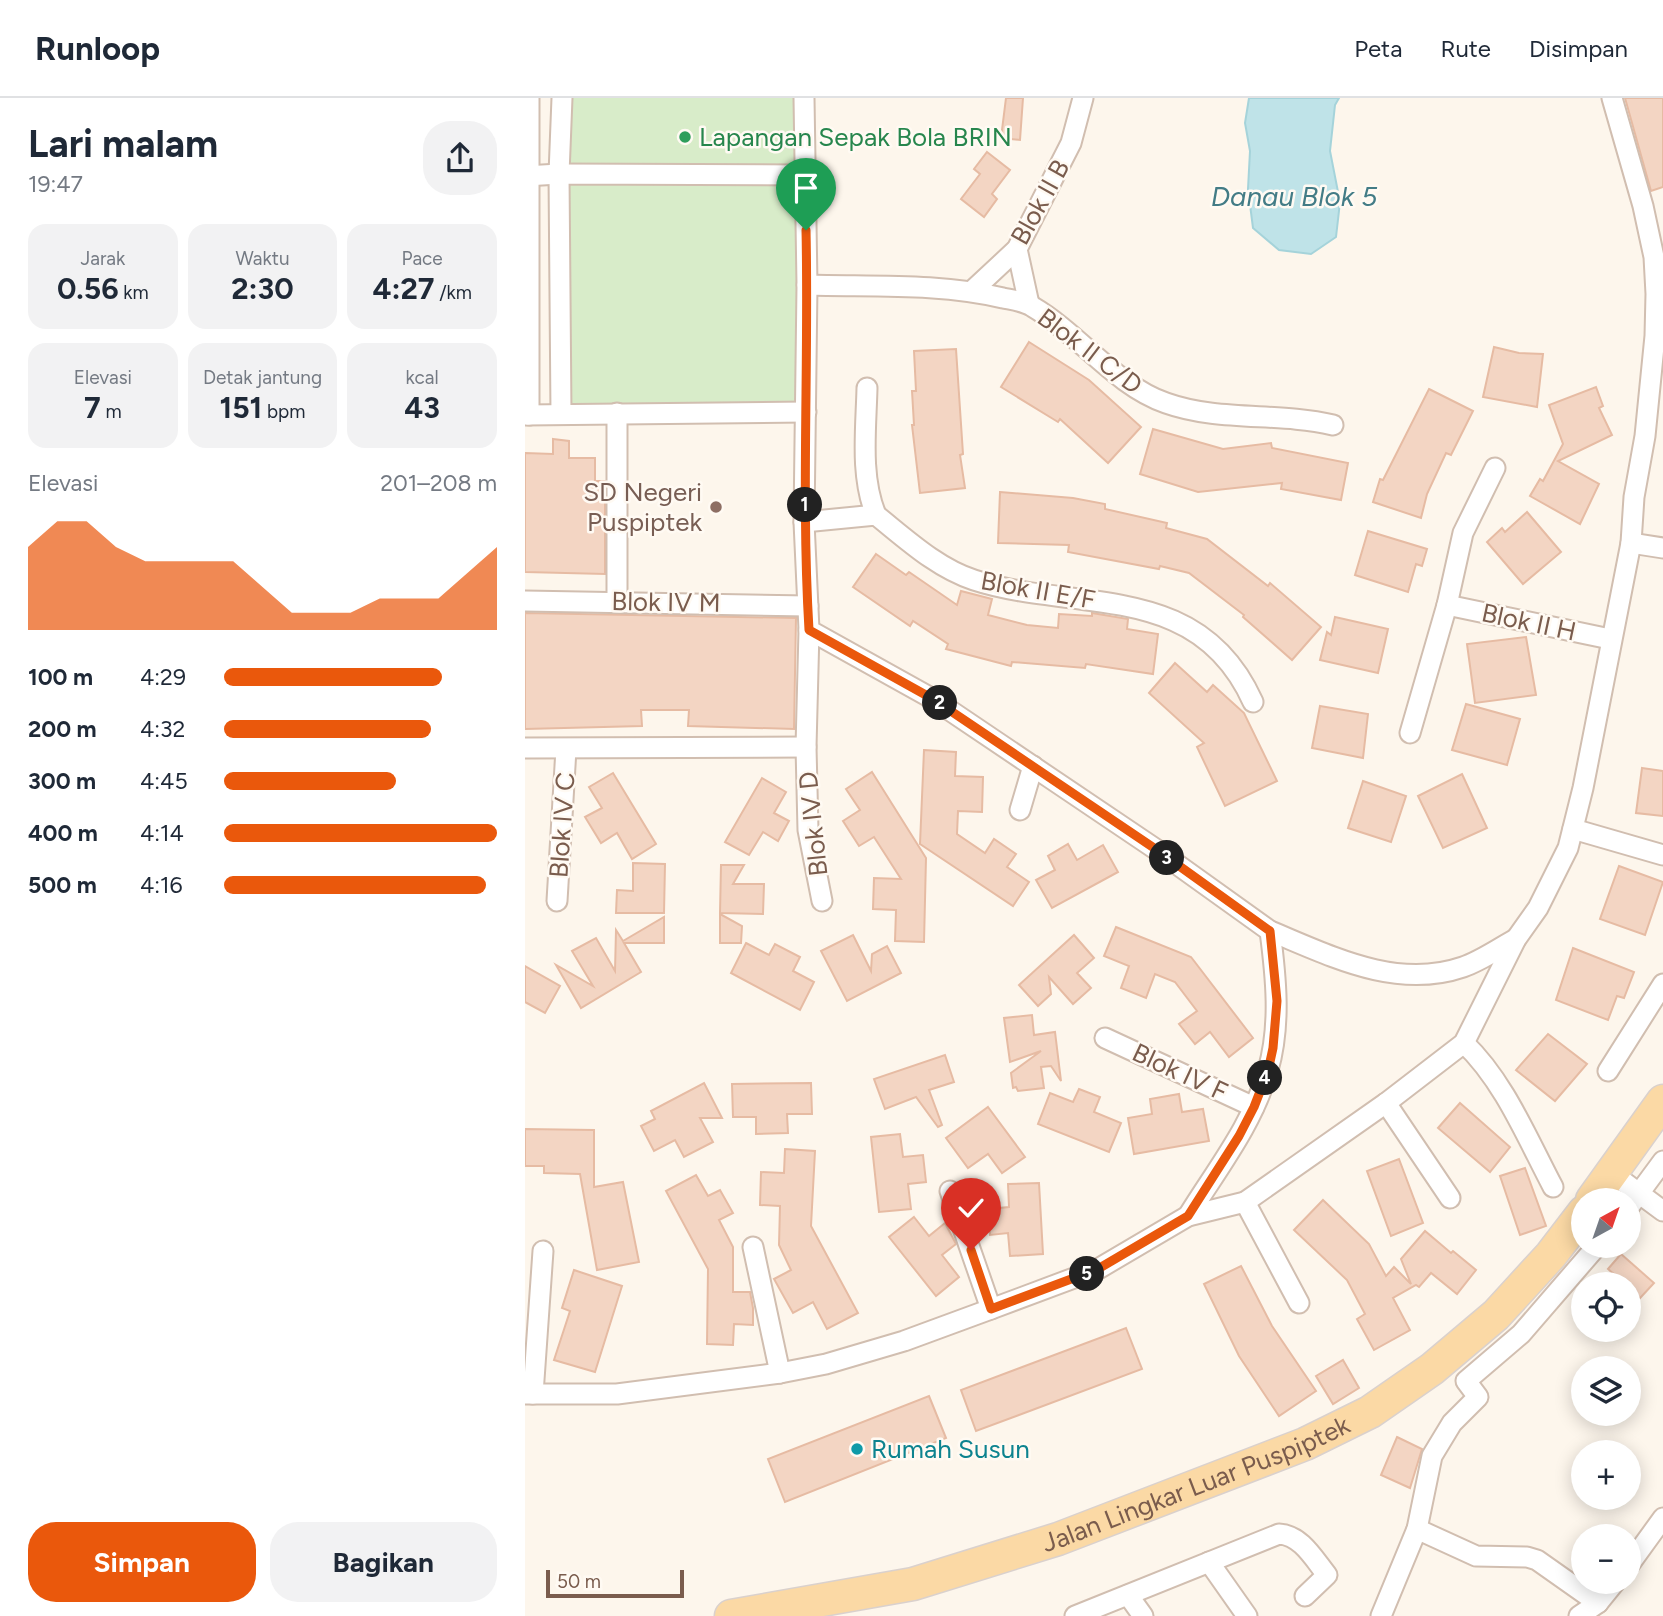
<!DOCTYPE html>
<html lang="id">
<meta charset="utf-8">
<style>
:root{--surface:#fff;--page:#f2f2f3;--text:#1f2937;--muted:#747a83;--line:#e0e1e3;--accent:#ea580c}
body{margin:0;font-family:Figtree,sans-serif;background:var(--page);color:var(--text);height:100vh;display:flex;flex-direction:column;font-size:26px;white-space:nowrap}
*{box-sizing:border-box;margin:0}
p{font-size:23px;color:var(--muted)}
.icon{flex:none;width:38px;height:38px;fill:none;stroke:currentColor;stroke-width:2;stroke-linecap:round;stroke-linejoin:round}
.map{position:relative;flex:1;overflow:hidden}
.panel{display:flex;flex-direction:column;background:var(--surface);width:525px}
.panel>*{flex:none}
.needle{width:46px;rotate:40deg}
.fabs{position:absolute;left:1046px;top:1090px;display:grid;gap:14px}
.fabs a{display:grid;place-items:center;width:70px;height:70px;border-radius:50%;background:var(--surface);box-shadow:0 4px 18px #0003;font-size:35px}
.scale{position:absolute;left:21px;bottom:18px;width:138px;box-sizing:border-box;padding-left:7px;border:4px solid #7a5c4d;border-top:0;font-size:19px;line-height:24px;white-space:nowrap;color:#7a5c4d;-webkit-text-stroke:5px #fffaf3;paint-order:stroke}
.pin{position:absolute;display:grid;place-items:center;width:60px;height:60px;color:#fff;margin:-72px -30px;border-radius:50% 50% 50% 0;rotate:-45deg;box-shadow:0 0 7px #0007}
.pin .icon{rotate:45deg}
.km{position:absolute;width:35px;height:35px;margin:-18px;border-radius:50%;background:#222;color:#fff;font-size:19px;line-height:35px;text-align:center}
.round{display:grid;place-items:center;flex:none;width:74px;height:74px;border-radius:28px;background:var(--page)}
.summary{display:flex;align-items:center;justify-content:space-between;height:119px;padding:0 28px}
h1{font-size:38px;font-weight:700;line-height:52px}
.stats{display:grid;grid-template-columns:repeat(3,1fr);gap:10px;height:119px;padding:7px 28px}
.stats div{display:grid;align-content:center;border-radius:18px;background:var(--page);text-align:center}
.stats b{font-size:30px;font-weight:700}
.stats small{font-size:19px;font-weight:400}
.stats p{font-size:19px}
.chart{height:196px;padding:14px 28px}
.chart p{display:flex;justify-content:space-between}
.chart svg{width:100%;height:126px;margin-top:7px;fill:var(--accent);opacity:.7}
.cta{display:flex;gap:14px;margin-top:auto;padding:14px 28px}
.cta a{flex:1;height:80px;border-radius:28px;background:var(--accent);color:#fff;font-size:28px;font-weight:700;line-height:80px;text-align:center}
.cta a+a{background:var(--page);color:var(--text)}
ul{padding:0 28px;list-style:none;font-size:23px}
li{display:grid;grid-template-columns:112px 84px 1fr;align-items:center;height:52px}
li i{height:18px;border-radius:9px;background:var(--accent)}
header{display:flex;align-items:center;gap:42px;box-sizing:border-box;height:98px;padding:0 35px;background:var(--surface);border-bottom:2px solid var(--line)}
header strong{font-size:33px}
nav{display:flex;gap:38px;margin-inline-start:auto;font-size:24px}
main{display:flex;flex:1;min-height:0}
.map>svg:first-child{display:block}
.green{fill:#d8ecc9}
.water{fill:#bfe3e8;stroke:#a5d3da;stroke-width:2}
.building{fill:#f3d5c3;stroke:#e6bba3;stroke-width:2}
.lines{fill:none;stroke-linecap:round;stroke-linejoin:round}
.street-casing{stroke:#d1beb0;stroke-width:23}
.primary-casing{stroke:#dad1cd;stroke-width:35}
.street{stroke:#fff;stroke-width:19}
.primary{stroke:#fbd9a5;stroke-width:32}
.route-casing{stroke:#fff;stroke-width:14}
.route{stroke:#ea580c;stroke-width:9}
.leisure-dot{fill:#2e9e5b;stroke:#fffaf3;stroke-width:2.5}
.education-dot{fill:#8d6e63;stroke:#fffaf3;stroke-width:2.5}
.culture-dot{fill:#0f9aa8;stroke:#fffaf3;stroke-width:2.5}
.labels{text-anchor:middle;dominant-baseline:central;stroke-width:5;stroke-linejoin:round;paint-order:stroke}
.leisure-label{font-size:26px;fill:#27864d;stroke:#fffaf3;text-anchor:start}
.street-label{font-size:26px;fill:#7a5c4d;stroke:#fffaf3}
.education-label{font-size:26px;fill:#785e54;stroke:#fffaf3;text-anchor:end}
.culture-label{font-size:26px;fill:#0d838f;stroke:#fffaf3;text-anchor:start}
.water-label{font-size:28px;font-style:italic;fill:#437c86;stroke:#fffaf3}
</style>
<header>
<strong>Runloop</strong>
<nav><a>Peta</a><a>Rute</a><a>Disimpan</a></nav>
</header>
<main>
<section class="panel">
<div class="summary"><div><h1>Lari malam</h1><p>19:47</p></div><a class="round"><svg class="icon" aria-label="share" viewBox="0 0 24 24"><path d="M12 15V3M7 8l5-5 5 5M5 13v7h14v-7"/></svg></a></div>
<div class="stats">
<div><p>Jarak</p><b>0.56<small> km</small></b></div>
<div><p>Waktu</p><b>2:30</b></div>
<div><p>Pace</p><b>4:27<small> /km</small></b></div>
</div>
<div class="stats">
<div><p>Elevasi</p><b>7<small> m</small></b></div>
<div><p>Detak jantung</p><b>151<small> bpm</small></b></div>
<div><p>kcal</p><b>43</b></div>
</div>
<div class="chart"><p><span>Elevasi</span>201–208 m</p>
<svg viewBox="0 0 160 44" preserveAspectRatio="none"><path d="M0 44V15L10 6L20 6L30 15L40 20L50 20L60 20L70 20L80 29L90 38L100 38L110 38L120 33L130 33L140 33L150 24L160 15V44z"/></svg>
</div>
<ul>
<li><b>100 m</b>4:29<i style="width:80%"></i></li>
<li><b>200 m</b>4:32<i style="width:76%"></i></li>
<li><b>300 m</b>4:45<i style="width:63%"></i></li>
<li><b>400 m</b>4:14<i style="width:100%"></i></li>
<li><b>500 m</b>4:16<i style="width:96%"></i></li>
</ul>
<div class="cta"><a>Simpan</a><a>Bagikan</a></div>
</section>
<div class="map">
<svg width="1138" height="1518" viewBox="0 0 1138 1518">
<rect width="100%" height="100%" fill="#fdf6ec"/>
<path class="green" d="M44,0H276L273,309L41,306Z"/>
<path class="water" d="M724,0H814L810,7L805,53L815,104L811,139L786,156L754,152L728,130L723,91L725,53L720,25Z"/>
<g class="building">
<path d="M481,0H498L495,42L476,40Z"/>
<path d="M1100,0H1138V89L1126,93Z"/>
<path d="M462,54L485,72L467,96L472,101L459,119L436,101L455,76L449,71Z"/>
<path d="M504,244L564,282L616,329L583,365L535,321L533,324L476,289Z"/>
<path d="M969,249L994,255L1018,256L1012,309L958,299Z"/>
<path d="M431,251L438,356L435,357L440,390L395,395L387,327H389L387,293H391L389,253Z"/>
<path d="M1071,289L1078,308L1074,310L1087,337L1033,363L1074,386L1055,426L1005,398L1015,381L1018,383L1038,346L1024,307Z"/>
<path d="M904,291L948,313L926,357L921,355L902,396L896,420L848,404L855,381L858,382Z"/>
<path d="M628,331L698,351L746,345L747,350L823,365L816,402L756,391L757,385L673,394L615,376Z"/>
<path d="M28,341L44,343V360H70V383H80V476L0,474V355L28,356Z"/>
<path d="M475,394L548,400L580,406V411L642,425L641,430L682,441L743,488L745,485L796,529L767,562L718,519L719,517L664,475L635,468L634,471L543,454L544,447L473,445Z"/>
<path d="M1002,414L1036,454L998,486L962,444L977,430L980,434Z"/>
<path d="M843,433L902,451L897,468L891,466L883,494L830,477Z"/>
<path d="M351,456L381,477L384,474L432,507L436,493L467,501L463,517L502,527L533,530L534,516L567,518V515L603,521L602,531L633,536L628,576L561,566L560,570L487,564L486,568L421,551L423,546L388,523L385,528L328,489Z"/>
<path d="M0,515L271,520L269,631L163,628L164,612H116L117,628L0,631Z"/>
<path d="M810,519L863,531L853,575L795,562L802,534L806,537Z"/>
<path d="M1001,539L1011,597L950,605L942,546Z"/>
<path d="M650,565L682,594L688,587L719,615L752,683L700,708L672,649L679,645L624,595Z"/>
<path d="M941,606L995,621L982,667L927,652Z"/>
<path d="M795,608L843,616L838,660L787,650Z"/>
<path d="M399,652L431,654L430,678L458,679L457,714L433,713L432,736L460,755L469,741L491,756L482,769L504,784L488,808L395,746Z"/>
<path d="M1117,670L1138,673V718L1111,715Z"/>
<path d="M347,674L401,760L399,844L370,843L371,812L348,811L349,780L376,781L349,739L334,748L318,723L335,712L321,691Z"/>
<path d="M88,675L131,746L107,761L92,735L76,745L60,719L77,710L64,689Z"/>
<path d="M937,676L962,730L918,750L893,698Z"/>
<path d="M237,680L261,694L249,715L264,723L253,743L238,734L224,757L200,744Z"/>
<path d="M838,683L881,698L866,744L823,730Z"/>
<path d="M543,746L552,762L578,747L593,774L527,810L511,782L530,772L523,758Z"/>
<path d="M108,765L140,766L139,815H91L92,792L108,793Z"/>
<path d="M196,767H219L208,786H239L238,816L195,815Z"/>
<path d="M1094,768L1138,784L1120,837L1075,821Z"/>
<path d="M195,816L217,828L216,845H195Z"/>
<path d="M139,819V845H99L116,874L56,910L31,867L68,888L47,853L71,840L90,873L91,832L98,843Z"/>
<path d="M591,829L666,859L728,940L704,959L685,934L670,946L654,926L672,913L650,884L630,876L621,900L596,890L604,868L579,858Z"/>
<path d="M328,837L346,873L347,856L362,848L376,875L322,903L296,853Z"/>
<path d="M549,837L569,860L552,875L566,890L548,906L524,879L526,896L513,908L494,887Z"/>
<path d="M221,845L244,857L250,846L275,859L268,873L289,884L275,912L206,875Z"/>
<path d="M1048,850L1109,874L1099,900L1092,898L1083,922L1031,902Z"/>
<path d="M0,868L35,888L20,915L0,904Z"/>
<path d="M507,917L509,937L530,934L536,983L526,968L516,969L519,990L493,993L491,989L488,990L486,975L516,953L485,964L479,920Z"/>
<path d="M1023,936L1062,966L1030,1003L991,972Z"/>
<path d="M420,957L429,984L404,992L417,1027L413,1029L391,999L360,1011L349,981Z"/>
<path d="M179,985L197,1020H175L188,1044L159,1059L150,1042L129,1053L116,1028L130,1021L126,1013Z"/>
<path d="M286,985L287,1016H262L263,1035L231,1036V1019H208L207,986Z"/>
<path d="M554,991L575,999L569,1014L596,1025L584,1054L513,1026L525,995L548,1004Z"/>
<path d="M654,996L657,1014L678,1011L684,1043L609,1056L603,1020L627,1016L625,1001Z"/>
<path d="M935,1005L985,1049L965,1074L913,1030Z"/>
<path d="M463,1009L500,1059L477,1075L463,1056L443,1070L421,1040Z"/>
<path d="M0,1031L69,1032V1089L98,1084L114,1164L72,1172L55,1076L19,1075V1068H0Z"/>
<path d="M375,1036L378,1059L398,1057L401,1084L383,1086L386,1111L354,1114L346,1039Z"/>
<path d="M260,1051L290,1053L286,1128L333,1215L302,1231L288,1204L268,1215L249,1181L266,1172L254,1147L255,1108L235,1107L236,1074L259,1075Z"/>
<path d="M874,1061L898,1125L866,1138L842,1073Z"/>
<path d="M1000,1070L1021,1128L995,1137L975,1078Z"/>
<path d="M171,1077L183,1098L195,1092L208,1115L194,1122L208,1149V1194H225L228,1210V1227L209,1226L208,1247L182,1246L183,1171L141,1093Z"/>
<path d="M514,1085L518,1156L485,1158L483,1135L465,1137L464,1111L484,1109L483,1086Z"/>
<path d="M798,1102L844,1146L861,1178L869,1169L886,1186L876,1161L900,1133L926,1155L928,1153L951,1172L932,1196L906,1175L894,1189L891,1187L868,1200L885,1232L849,1252L832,1221L840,1216L822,1182L769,1132Z"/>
<path d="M389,1119L404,1138L420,1125L431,1146L417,1157L434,1179L411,1198L364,1139Z"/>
<path d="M1096,1156L1129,1185L1104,1212V1186H1081L1090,1177L1083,1171Z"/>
<path d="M716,1168L747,1228L791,1293L754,1318L714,1258L679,1186Z"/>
<path d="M49,1172L97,1188L70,1274L29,1262L45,1213L37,1210Z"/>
<path d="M601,1230L617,1271L451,1333L436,1292Z"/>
<path d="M818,1262L834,1290L808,1306L791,1278Z"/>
<path d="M404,1298L421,1340L260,1404L243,1361Z"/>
<path d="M872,1339L897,1351L885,1390L856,1377Z"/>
</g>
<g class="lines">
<defs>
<g id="street">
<path d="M4,0V317"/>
<path d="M279,0L282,187L279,424L284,532L408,601L632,752L745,833C751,879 756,927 743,972C728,1026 692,1071 663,1118"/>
<path d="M0,78L34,76L279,77"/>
<path d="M492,151L504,206"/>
<path d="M282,187C347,189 415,185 478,200C488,202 499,203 508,209C554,236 591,288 641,305C694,324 754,314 808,327"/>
<path d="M447,193L492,151L546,45L558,0"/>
<path d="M342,290C341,332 335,378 351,417"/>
<path d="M92,315V503"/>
<path d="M36,316L34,76L37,0"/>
<path d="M0,317L281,314"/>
<path d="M279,424L351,417C381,441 412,470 449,482C551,515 673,481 728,604"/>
<path d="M1106,445L1138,450"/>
<path d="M0,503L283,508"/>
<path d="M922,507L1085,541"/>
<path d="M284,532L281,649L283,732L297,803"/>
<path d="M885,635L922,507L938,435L970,370"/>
<path d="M0,650L281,649"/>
<path d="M495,712L508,668"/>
<path d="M1048,731L1138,757"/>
<path d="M32,803L41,651"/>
<path d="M745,833C806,858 871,892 938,869C956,863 974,850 991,841"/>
<path d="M580,940L729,1009"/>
<path d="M939,945C979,983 1002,1040 1028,1089"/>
<path d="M1083,973L1138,886"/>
<path d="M861,1005L925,1100"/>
<path d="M1088,1076L1138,1113"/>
<path d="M425,1093L466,1211"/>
<path d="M720,1104L774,1205"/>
<path d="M1104,1109L1138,1063"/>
<path d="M228,1149L255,1275"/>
<path d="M0,1296H92L255,1275L301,1266L379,1243L466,1211L573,1171L663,1118L720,1104L861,1005L939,945L991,841L1013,810L1043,750L1058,690L1106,445L1109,399L1120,338L1130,238L1131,196L1129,159L1118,108L1087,0"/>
<path d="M8,1296L18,1153"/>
<path d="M892,1431L951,1458L1002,1459L1012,1462L1073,1505"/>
<path d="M684,1464L722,1518"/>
<path d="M1104,1467L1138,1420"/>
<path d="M603,1497L618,1518"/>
<path d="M550,1518L754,1436C776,1437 789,1461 802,1477L780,1498"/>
<path d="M856,1518L892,1431L907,1358L927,1325L953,1299L941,1283L996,1236L1072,1148"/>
<path d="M1054,1518L1073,1505L1090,1484"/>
</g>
<g id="primary">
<path d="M1067,1102L1138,1003"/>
<path id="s1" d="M206,1518L388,1486L533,1441L780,1346L845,1314L907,1271L971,1217L1026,1157L1059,1114"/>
</g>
</defs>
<use href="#street" class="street-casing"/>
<use href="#primary" class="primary-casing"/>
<use href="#street" class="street"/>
<use href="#primary" class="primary"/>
</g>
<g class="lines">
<defs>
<path id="route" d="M281,132C284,265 276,399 284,532L408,601L632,752L745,833L752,903L748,950L743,973L729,1009L714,1038L663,1118L573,1171L466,1211L446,1152"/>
</defs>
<use href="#route" class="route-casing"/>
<use href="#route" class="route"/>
</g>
<circle class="leisure-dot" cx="160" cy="39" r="7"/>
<circle class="education-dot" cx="191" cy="409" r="7"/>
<circle class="culture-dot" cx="332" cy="1351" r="7"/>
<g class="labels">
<g class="leisure-label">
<text x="174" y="39">Lapangan Sepak Bola BRIN</text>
</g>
<g class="street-label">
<text transform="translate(515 104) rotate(-61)">Blok II B</text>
<text transform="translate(565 253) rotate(37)">Blok II C/D</text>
<text transform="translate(513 492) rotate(10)">Blok II E/F</text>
<text transform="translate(141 504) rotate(1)">Blok IV M</text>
<text transform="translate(1004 524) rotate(12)">Blok II H</text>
<text transform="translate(288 726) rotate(-96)">Blok IV D</text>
<text transform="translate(37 727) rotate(-86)">Blok IV C</text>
<text transform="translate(655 974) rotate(25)">Blok IV F</text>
<text stroke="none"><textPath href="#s1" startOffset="485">Jalan Lingkar Luar Puspiptek</textPath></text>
</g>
<g class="education-label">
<text x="177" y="394">SD Negeri<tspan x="177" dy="30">Puspiptek</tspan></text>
</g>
<g class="culture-label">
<text x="346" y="1351">Rumah Susun</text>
</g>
<g class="water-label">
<text x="769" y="98">Danau Blok 5</text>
</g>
</g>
</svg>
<div class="fabs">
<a><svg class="needle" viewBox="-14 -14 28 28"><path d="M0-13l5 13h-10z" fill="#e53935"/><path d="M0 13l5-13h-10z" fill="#747a83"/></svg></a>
<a><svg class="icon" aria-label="locate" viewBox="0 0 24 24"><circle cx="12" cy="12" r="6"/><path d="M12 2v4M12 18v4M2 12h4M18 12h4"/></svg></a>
<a><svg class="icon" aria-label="layers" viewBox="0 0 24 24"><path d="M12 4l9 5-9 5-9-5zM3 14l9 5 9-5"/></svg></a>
<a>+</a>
<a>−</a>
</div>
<div class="scale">50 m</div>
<div class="pin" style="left:281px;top:132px;background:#1e9e55"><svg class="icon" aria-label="arrive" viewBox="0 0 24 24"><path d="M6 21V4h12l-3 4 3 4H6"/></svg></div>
<div class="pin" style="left:446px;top:1152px;background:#d93025"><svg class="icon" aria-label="check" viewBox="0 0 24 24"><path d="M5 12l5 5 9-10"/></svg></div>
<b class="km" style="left:280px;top:407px">1</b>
<b class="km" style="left:415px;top:605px">2</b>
<b class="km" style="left:642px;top:760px">3</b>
<b class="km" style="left:740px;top:980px">4</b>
<b class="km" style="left:562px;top:1176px">5</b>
</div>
</main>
